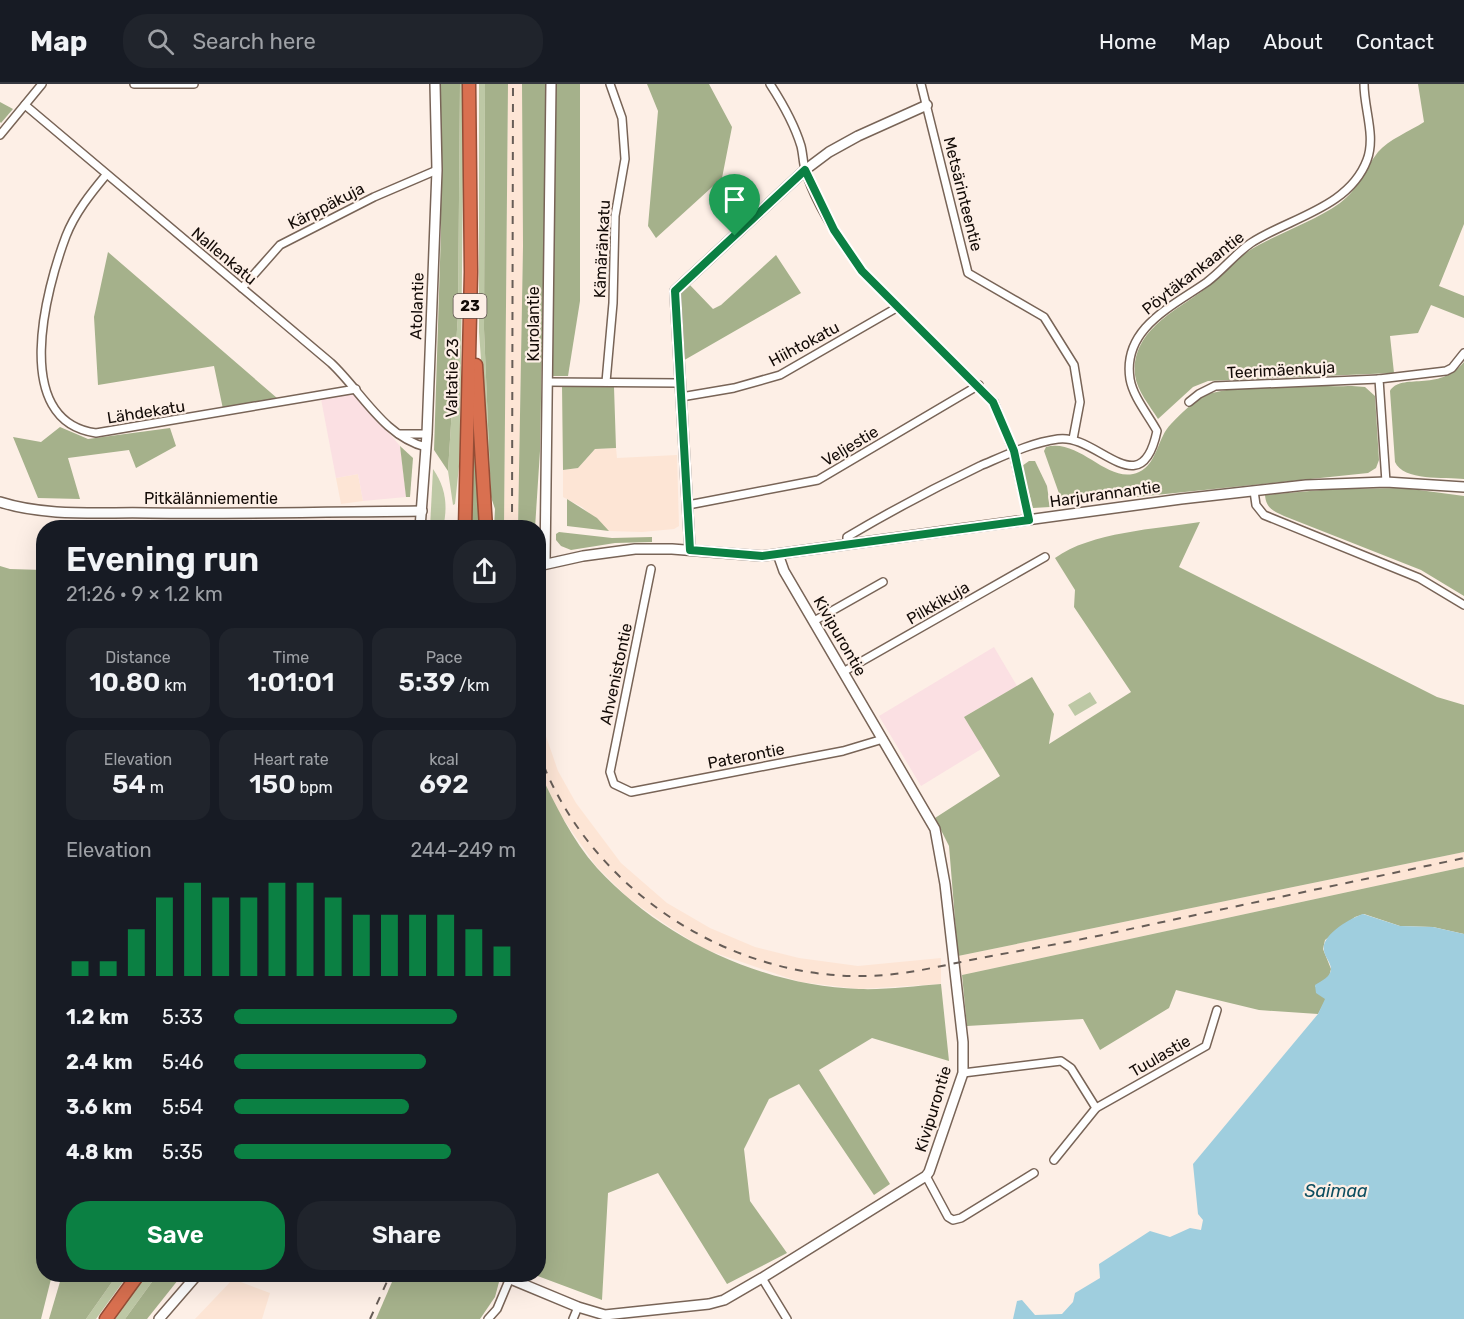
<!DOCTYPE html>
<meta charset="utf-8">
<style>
:root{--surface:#171b24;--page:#20242c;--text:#f1f3f6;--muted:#9ea1a6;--line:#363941;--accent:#0b8043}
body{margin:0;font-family:Rubik,sans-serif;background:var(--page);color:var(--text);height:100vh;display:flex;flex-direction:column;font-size:22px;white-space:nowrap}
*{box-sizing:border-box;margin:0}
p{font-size:20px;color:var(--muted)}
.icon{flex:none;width:33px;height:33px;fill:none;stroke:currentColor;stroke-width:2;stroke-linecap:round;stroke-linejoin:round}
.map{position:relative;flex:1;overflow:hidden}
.side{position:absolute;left:36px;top:436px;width:510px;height:762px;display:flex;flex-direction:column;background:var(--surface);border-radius:24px;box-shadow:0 6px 24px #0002}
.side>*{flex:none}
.pin{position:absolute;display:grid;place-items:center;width:51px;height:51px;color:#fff;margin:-62px -26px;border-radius:50% 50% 50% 0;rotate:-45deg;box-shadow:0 0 6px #0007}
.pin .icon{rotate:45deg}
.round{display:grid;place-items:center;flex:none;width:63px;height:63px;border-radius:24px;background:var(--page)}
.headline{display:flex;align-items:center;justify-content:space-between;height:102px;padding:0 30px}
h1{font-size:33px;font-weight:600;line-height:45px}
.metrics{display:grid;grid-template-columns:repeat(3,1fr);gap:9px;height:102px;padding:6px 30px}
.metrics div{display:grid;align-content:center;border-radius:15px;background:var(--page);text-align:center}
.metrics b{font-size:26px;font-weight:600}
.metrics small{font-size:16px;font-weight:400}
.metrics p{font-size:16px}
.chart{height:168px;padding:12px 30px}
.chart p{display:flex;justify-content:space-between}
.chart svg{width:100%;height:108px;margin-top:6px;stroke:var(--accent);stroke-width:6}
.primary-button{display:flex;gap:12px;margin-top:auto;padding:12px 30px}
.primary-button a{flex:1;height:69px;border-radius:24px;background:var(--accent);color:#fff;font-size:24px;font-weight:600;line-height:69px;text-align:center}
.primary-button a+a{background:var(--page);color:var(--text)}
ul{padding:0 30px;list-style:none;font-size:20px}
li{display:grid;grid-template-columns:96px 72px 1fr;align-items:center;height:45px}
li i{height:15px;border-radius:8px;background:var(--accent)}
header{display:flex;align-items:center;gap:36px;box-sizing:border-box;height:84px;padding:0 30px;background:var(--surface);border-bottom:2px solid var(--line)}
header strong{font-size:28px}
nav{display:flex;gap:33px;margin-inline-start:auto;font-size:21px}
.search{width:420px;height:54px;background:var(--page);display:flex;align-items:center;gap:15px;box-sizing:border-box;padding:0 21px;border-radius:24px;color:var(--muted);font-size:22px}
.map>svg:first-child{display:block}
.built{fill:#fde5d5}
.education{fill:#fbe0e3}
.green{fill:#bdc8a5}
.forest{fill:#a5b18b}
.water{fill:#9fcede}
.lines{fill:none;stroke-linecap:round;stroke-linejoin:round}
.street-casing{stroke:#786457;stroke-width:10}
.secondary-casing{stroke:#786457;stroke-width:12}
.highway-casing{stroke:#944d36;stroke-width:15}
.street{stroke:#fff;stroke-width:7}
.secondary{stroke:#fff;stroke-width:9}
.highway{stroke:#d97050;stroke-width:12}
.rail{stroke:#675d57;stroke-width:2;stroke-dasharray:8 8;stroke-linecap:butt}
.route-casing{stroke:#fff;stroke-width:12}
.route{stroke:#0b8043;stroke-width:8}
.labels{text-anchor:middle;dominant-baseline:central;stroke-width:4.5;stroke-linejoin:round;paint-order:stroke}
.shield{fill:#fdefe6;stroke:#594f4a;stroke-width:1.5}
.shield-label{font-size:15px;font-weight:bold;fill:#130b07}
.street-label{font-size:16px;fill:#130b07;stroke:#fdefe6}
.water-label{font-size:18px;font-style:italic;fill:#0d4e60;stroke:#fdefe6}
</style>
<header>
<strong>Map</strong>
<div class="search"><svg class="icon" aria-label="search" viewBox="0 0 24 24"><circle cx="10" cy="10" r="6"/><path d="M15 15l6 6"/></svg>Search here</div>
<nav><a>Home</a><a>Map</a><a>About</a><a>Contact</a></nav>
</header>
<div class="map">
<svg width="1464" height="1235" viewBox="0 0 1464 1235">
<rect width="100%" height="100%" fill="#fdefe6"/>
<g class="built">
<path d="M508,0H522L523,162L518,444H504Z"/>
<path d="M616,364L617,374L677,371L679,442L674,445L642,448L609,447L582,423L563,413V386L578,384L595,365Z"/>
<path d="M358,390L363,417L341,420L336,394Z"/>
<path d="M538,629L558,687L576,719L621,779L667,819L710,844L755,863L799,874L858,882L941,874V900L859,905L800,898L704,865L665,840L628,814L596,782L559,729L539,687Z"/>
<path d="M1464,768V783L962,891L958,872Z"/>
<path d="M233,1195L270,1209L262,1235H195Z"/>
</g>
<g class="education">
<path d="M355,310L400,362L406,413L363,417L358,390L336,394L321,315Z"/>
<path d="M994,563L1017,602L964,633L983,664L921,702L879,632Z"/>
</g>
<g class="green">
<path d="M460,0H464L460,373L455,420L453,421L448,387L458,230Z"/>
<path d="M479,0H485L484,245L491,413L479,248Z"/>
<path d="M433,385C446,404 448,422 443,444H430Z"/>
<path d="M1090,608L1097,619L1075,632L1068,621Z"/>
<path d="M117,1191H128L96,1235H86Z"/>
<path d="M145,1191H157L125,1235H112Z"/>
</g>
<g class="forest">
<path d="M440,0H460L458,230L448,387L434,366L441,147Z"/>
<path d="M485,0H508L504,444H494L495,425L491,413L484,245Z"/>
<path d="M522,0H547L540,367L535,444H518L523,162Z"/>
<path d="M553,0H580V217L568,292H552L550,7Z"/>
<path d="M647,0H709L732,43L722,94L656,154L648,142L658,27Z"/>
<path d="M1418,0H1464V140L1439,202L1464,212V234L1431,221L1418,249L1390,252L1394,289L1208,297L1193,303L1158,335C1150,322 1137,307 1135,291C1131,244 1181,225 1210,201C1223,191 1234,176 1247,168C1277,149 1312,139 1340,119C1359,105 1364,86 1378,68C1388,56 1410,47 1424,38Z"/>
<path d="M0,18L13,25L1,39L0,38Z"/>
<path d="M108,168L277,314L223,325L214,282L98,301L94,233Z"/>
<path d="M776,171L801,209L681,278L678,209L688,199L713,225L721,221Z"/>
<path d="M1464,278V395C1445,393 1403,397 1395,378L1390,307C1401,288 1439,309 1464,278Z"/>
<path d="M562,301L614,303L616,364L595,365L578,384L563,386Z"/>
<path d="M1352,302L1365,303L1375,312L1379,376L1376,384L1368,389L1078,419L1061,415L1044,367L1046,363C1081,354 1108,402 1139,388C1158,379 1157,354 1171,340C1179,331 1195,316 1206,311C1237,299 1316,303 1352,302Z"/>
<path d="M60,343L88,355L170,344L176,362L136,384L129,366L68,374L80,415L38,414L13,353L41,358Z"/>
<path d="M400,362L413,374L410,413H406Z"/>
<path d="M477,365L482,444H470L472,366Z"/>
<path d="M1029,377H1035L1047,402L1050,423L1033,424L1022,382Z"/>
<path d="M1404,404L1464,412V512L1421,486L1284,432C1273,427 1266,424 1265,411L1333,405Z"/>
<path d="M567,415L597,434L609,447L567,442Z"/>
<path d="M1200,438L1179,483L1437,613L1464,621V768L958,872L949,762L935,734L1000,692L964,633L1032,593L1054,630L1049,660L1131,608L1074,523L1075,506L1055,474C1091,448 1156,445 1200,438Z"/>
<path d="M559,448L612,454L652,453V458L615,459L571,466L561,462L556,456V450Z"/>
<path d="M0,482L10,485L43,486L44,1191H52L41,1235H0Z"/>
<path d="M539,687C555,720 572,756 597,784C662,855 763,902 859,905C886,906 914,902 941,900L949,977L872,954L819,986L890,1100L874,1111L799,1000L769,1015L744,1065L750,1117L787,1169L727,1200L658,1089L608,1109L602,1216L535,1191H538Z"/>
<path d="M1464,783V850L1433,843L1400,842L1364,830L1355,833L1325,856L1323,865L1331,885L1329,893L1315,902L1326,915L1318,930L1259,926L1176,906L1169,924L1100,966L1083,935L967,942L962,891Z"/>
<path d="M62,1191H117L86,1235H49Z"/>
<path d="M157,1191H182L147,1235H125Z"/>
<path d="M395,1191H483L499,1198L495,1213L480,1235H376Z"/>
</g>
<path class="water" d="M1363,830L1400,842L1433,843L1464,850V1235H1013L1017,1217L1022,1216L1035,1231L1062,1230L1073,1218L1075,1209L1100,1194L1099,1180L1150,1147L1170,1153L1190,1144L1201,1146L1203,1136L1198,1130L1193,1080L1318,930L1325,915L1316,909L1315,901C1321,897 1331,893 1331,885C1331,879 1325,873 1324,867C1320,851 1351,834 1363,830Z"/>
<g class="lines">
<defs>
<g id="street">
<path d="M134,0H194"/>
<path d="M770,0C783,20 794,39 801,62C803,70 803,78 805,85C814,118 842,160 862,187L994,318L1013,367L1029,436"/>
<path d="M921,0L968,189L1044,233L1074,281L1080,318L1073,355"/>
<path d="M25,21L331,279C361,307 384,353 426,363"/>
<path d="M0,51L42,0"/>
<path d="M106,91C91,109 75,129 66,152C46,205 10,337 96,349L356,305"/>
<path d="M242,204L280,161L374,113L437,86"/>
<path d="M547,298L679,299"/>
<path d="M606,298L613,219L615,132L625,75L622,34L610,0"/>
<path d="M681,313L734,304L780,291L898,223"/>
<path d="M1189,318L1199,310L1215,302L1379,295"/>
<path d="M399,350H427"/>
<path d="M1386,398L1379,295L1446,287L1452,284L1464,269"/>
<path d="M1254,407L1256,421L1264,431L1419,494L1464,521"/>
<path d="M688,421L818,396L979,301"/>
<path d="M847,460V453C891,427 934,404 980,382C1006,371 1030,359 1058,355C1097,349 1141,423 1157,347C1149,332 1133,313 1130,295C1122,244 1173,222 1207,198C1223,186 1235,170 1251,159C1289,134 1349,124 1367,76C1376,52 1364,25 1364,0"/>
<path d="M651,485L610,688L614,700L631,708L843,667L883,655"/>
<path d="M814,537L883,498"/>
<path d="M843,588L1045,473"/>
<path d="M963,989L1061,977L1071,984L1096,1024"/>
<path d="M1054,1076L1096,1024L1206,962L1217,926"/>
<path d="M926,1092L948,1133L953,1136L961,1134L1034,1089"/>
<path d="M762,1194L787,1235"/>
<path d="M488,1235L497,1225L510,1194"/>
<path d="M573,1235L578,1223"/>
</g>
<g id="secondary">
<path d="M0,418C47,433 100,428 149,429C240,430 331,428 422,427"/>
<path d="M420,444L427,350L437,86L435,0"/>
<path d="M690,466L675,207L805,86L829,68L858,52L927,21"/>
<path d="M545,479L551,0"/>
<path d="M538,482L583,472L635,465H672L762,472L1181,415L1306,401L1386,398L1464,403"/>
<path d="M501,1191L578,1223L605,1231L709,1220L724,1216L762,1194L926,1092L929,1088L963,989V958L945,800L935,745L784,487L778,470"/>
<path d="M159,1235L197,1191"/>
</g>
<g id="highway">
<path d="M476,281L486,444"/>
<path d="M465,444L471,188L469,0"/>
<path d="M106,1235L138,1191"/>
</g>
</defs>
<use href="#street" class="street-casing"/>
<use href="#secondary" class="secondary-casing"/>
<use href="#highway" class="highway-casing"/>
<use href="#street" class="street"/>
<use href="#secondary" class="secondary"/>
<use href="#highway" class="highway"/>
<g class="rail">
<path d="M512,444L513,0"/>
<path d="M538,667C586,802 726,896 869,892C907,891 944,881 981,874C1034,864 1087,855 1139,843C1247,820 1356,797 1464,774"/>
<path d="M370,1235L390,1191"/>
</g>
</g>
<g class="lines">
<defs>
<path id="route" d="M805,86L834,146L862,187L993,318L1014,367L1029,436L762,472L690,466L675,207Z"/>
</defs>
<use href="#route" class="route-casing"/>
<use href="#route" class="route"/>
</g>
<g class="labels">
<rect class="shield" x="453.5" y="210" width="33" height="24" rx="4.5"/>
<g class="shield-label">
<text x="470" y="222">23</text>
</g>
<g class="street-label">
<text transform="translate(963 110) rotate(76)">Metsärinteentie</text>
<text transform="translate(326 122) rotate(-27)">Kärppäkuja</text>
<text transform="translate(602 165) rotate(-87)">Kämäränkatu</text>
<text transform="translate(224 172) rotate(40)">Nallenkatu</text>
<text transform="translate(1193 189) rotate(-38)">Pöytäkankaantie</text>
<text transform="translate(417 222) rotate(-88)">Atolantie</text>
<text transform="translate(533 240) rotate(-90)">Kurolantie</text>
<text transform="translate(804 260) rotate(-28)">Hiihtokatu</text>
<text transform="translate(1281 286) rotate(-3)">Teerimäenkuja</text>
<text transform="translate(452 294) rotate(-89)">Valtatie 23</text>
<text transform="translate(146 328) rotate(-9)">Lähdekatu</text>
<text transform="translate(850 362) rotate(-31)">Veljestie</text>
<text transform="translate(1105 410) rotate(-8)">Harjurannantie</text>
<text x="211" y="414">Pitkälänniementie</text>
<text transform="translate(938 519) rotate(-30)">Pilkkikuja</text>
<text transform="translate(840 552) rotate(60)">Kivipurontie</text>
<text transform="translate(616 590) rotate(-78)">Ahvenistontie</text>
<text transform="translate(746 672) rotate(-11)">Paterontie</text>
<text transform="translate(1160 972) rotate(-30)">Tuulastie</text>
<text transform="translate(933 1025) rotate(-73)">Kivipurontie</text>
</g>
<g class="water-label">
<text x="1336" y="1107">Saimaa</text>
</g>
</g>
</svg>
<div class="pin" style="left:735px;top:152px;background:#1e9e55"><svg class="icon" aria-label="arrive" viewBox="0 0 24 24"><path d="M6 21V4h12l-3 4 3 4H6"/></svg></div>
<section class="side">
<div class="headline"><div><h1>Evening run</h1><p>21:26 · 9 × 1.2 km</p></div><a class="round"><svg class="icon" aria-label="share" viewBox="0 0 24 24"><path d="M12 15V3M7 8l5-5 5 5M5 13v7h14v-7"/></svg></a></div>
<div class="metrics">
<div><p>Distance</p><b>10.80<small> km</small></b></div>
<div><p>Time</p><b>1:01:01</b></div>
<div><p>Pace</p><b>5:39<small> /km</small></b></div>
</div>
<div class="metrics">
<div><p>Elevation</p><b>54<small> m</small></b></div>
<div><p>Heart rate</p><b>150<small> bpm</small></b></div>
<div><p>kcal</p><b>692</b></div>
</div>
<div class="chart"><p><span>Elevation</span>244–249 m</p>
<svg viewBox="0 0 160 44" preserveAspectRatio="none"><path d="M5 44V38M15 44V38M25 44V25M35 44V12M45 44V6M55 44V12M65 44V12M75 44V6M85 44V6M95 44V12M105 44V19M115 44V19M125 44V19M135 44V19M145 44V25M155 44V32"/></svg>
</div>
<ul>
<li><b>1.2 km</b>5:33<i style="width:79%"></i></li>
<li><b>2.4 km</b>5:46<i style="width:68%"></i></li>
<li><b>3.6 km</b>5:54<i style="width:62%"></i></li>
<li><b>4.8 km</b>5:35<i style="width:77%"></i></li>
</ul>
<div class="primary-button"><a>Save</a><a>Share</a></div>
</section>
</div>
